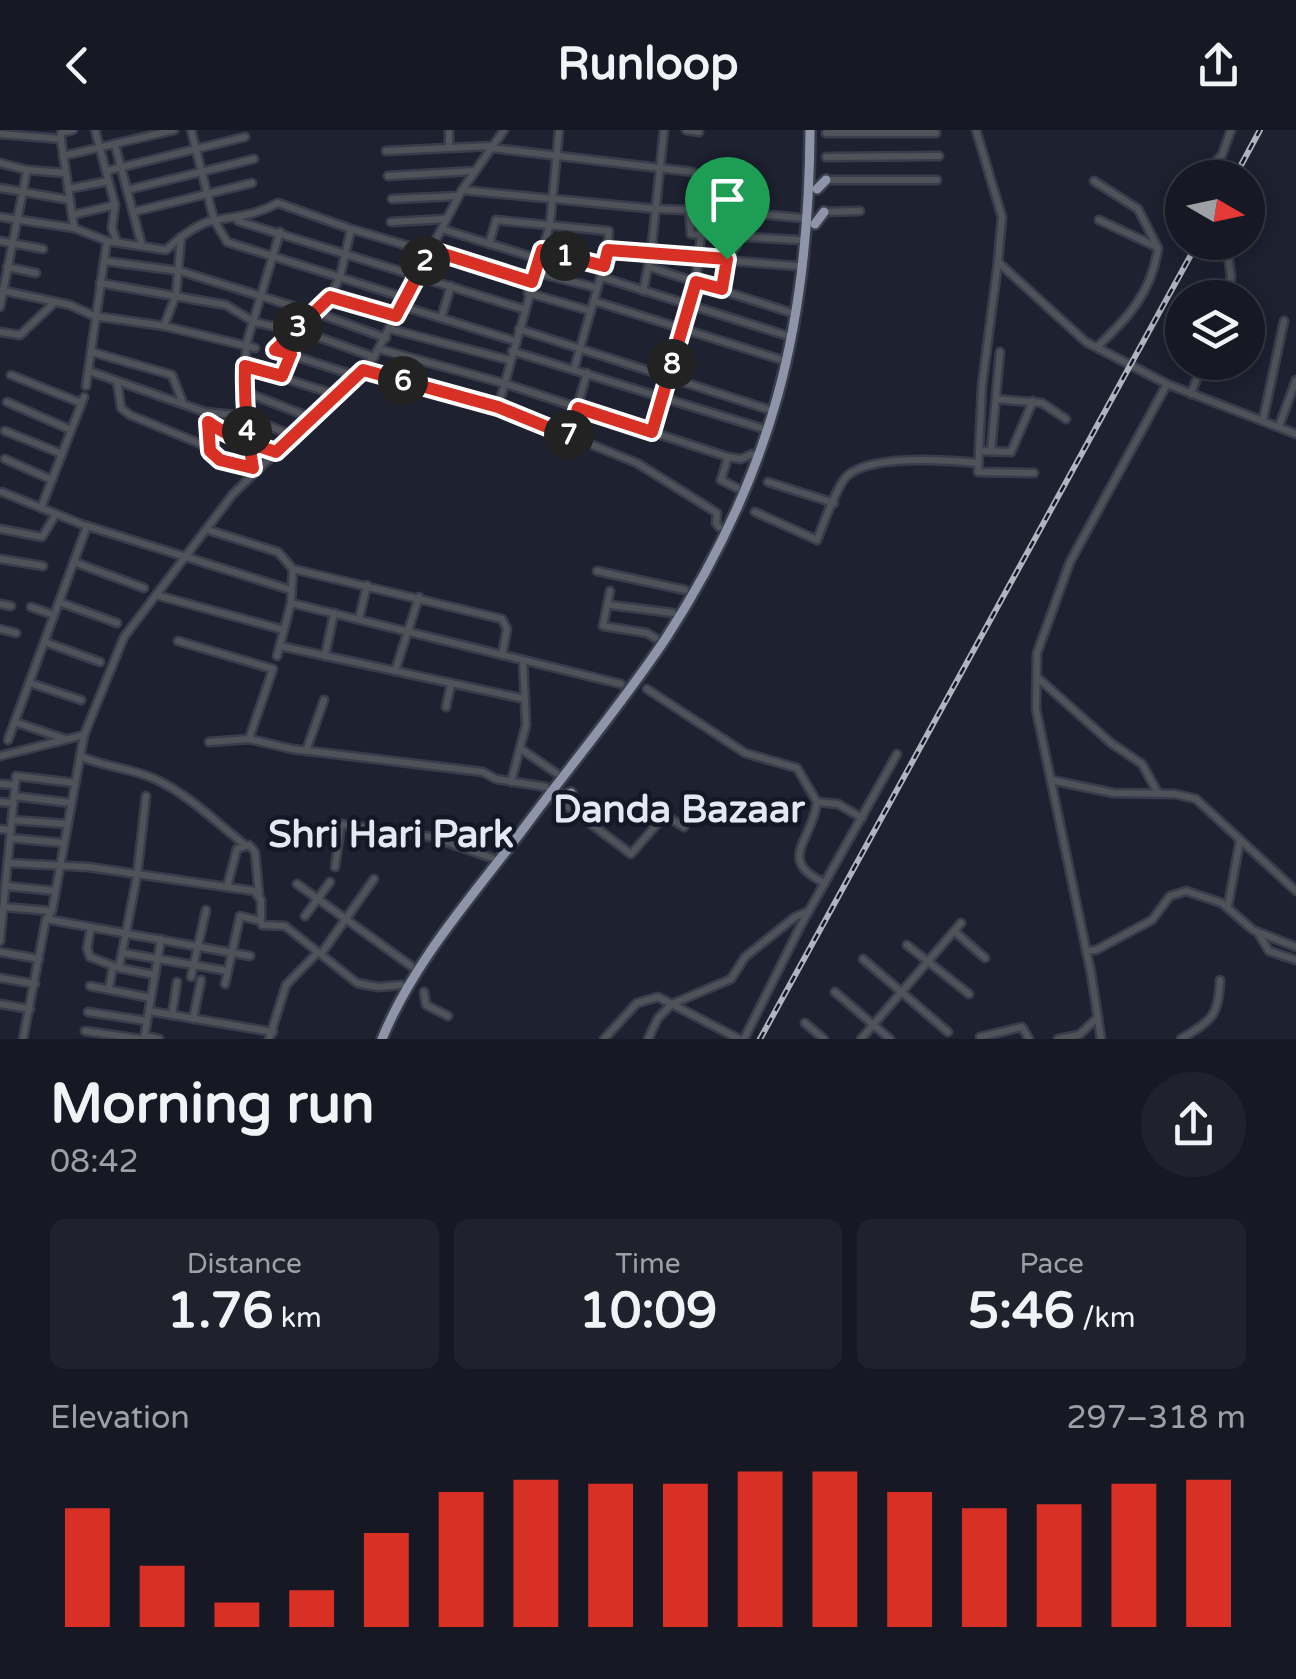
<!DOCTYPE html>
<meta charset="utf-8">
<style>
:root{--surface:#161924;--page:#1f222c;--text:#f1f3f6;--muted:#9ea0a6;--line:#353841;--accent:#d93025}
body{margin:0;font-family:"Varela Round",sans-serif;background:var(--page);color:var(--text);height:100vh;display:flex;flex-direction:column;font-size:38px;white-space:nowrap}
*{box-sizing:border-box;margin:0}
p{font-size:32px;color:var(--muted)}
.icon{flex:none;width:55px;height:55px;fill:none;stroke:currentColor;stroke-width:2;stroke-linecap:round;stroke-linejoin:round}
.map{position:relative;height:909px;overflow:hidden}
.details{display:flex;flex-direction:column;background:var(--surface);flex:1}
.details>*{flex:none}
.needle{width:65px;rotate:99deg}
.tools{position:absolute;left:1165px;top:30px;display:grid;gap:20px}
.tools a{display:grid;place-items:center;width:100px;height:100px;border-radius:50%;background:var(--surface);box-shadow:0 5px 25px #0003,0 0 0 2px var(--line);font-size:50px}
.pin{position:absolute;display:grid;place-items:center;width:85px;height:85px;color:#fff;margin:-102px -42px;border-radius:50% 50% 50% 0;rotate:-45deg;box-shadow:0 0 10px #0007}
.pin .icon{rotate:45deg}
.km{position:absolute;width:50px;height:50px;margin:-25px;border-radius:50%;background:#222;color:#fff;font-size:28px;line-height:50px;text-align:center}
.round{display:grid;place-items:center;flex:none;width:105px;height:105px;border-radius:52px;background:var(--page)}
.overview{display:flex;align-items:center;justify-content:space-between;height:170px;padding:0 50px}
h1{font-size:55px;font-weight:700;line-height:75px}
.metrics{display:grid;grid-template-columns:repeat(3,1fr);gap:15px;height:170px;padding:10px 50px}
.metrics div{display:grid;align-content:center;border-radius:15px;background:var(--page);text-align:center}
.metrics b{font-size:50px;font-weight:700}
.metrics small{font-size:28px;font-weight:400}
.metrics p{font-size:28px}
.chart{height:280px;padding:20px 50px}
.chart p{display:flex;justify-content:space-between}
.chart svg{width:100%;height:180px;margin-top:10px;stroke:var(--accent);stroke-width:6}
header{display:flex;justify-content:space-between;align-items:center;height:130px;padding:0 50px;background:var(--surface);font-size:45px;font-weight:700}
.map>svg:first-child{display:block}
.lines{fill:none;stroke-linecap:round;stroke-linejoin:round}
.minor-casing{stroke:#393d4b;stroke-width:11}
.highway-casing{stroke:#393d4b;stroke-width:14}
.minor{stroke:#50525a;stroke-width:6}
.highway{stroke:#8f95a8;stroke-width:9}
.rail-casing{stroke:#b0b4bf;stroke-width:6}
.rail{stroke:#131826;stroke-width:2.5;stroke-dasharray:8;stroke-linecap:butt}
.route-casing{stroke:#fff;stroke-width:20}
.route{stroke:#d93025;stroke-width:12}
.labels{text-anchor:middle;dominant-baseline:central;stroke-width:9;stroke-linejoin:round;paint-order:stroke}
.neighbourhood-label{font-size:38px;font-weight:bold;fill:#e5e8f2;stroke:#131826}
</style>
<header><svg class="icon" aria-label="back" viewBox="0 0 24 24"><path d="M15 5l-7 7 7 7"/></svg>Runloop<svg class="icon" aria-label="share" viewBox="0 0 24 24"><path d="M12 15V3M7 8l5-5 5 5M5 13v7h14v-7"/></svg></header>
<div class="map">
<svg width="1296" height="909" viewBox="0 0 1296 909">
<rect width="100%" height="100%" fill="#1d2130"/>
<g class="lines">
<defs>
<g id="minor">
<path d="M73,0L61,3V9L74,98"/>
<path d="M95,0L115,75L112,98L117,112"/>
<path d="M191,0L214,90L227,112L406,168"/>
<path d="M449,0V17"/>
<path d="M686,0L699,2"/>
<path d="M976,0L1002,87L998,132L1086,212L1167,254L1296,304"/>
<path d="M826,3H936"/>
<path d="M1,4L61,9"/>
<path d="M115,15L142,116"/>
<path d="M492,18L693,42"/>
<path d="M386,21L491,16"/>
<path d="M63,26L174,0"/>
<path d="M826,27L939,26"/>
<path d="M0,33L27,40L66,43"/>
<path d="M106,41L245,7"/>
<path d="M388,46L474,41"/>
<path d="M1201,48L1222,25L1231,0"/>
<path d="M826,50H937"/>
<path d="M1094,51L1138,79L1158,118C1152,162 1128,188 1097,217"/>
<path d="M694,53L689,81L691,104L799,110"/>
<path d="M0,58L70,70"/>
<path d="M68,59L108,51"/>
<path d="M127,60L254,29"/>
<path d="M462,60L656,79L740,82L801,88"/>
<path d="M392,69L458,66"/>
<path d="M133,82L252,53"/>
<path d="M824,82L860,81"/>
<path d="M72,85L115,75"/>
<path d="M0,87L74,98L107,111L166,120C179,108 198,93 215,90C240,86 256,85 278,73L351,99L531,152"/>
<path d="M1099,90L1157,117"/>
<path d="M238,91L523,179"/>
<path d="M391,92L446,89"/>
<path d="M442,99L539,129"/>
<path d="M0,111L43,119"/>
<path d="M489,114L496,90L609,101L607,125L574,239"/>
<path d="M542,120L604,136"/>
<path d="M608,121L797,136"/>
<path d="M104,131L180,141L299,178"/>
<path d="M998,132L982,256L978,342L1034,343"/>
<path d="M7,137L36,143"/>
<path d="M649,137L789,182"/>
<path d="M535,142L597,158"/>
<path d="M601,147L785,205"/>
<path d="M100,153L226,175L254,192L281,198"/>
<path d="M722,159L727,129L737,115L741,71"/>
<path d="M0,160L70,175L94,186L164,196L255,218"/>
<path d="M643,161L651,123L664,0"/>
<path d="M528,163L591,181"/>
<path d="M330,167L397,187"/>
<path d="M1225,168L1231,147L1228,125"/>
<path d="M594,171L779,229"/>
<path d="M402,176L515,211"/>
<path d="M0,177L27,40"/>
<path d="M317,183L386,208"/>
<path d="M441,188L451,156"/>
<path d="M164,196L176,165L181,107"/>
<path d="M296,199L374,227"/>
<path d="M390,199L509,230"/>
<path d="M519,199L767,279"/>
<path d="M0,202L20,205L54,173"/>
<path d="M379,219L503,253L728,327L741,329L752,324"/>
<path d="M275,220L330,167L340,147L351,99"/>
<path d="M275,220L357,246"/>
<path d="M512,221L761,298"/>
<path d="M92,222L172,245L183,273"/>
<path d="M245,236L337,265"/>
<path d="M363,240L498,277L637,333L717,383L716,393L719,397"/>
<path d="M89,241L205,282L245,286L294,306"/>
<path d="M11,245L81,273"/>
<path d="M282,246L291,224"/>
<path d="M117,251L121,278L130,285L201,314L220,330L252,338"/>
<path d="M86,256L107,111"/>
<path d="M245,262L312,288"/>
<path d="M1191,264L1203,232"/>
<path d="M996,269L1042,273L1066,289"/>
<path d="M7,272L71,300"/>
<path d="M498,277L550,94L559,0"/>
<path d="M1263,290L1284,191"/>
<path d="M208,292L234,308L275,322"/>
<path d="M208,292L210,319"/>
<path d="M1279,296L1296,250"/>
<path d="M5,301L62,324"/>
<path d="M651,302L696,151L701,105"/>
<path d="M569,306L587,243"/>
<path d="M253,315L258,292"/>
<path d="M979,321L1011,322L1033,271"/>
<path d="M991,321L1000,222"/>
<path d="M728,327L721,350L737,358"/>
<path d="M5,329L52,350"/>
<path d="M254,343L245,286L246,215L280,102"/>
<path d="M768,352L834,373"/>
<path d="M2,362L81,394L291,460"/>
<path d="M41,378L84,267"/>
<path d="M755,382L817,410C823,395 837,355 847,346C871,324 947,330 979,333"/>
<path d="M0,399L42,407L56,384"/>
<path d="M208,400L278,422L293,439L502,489L507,499L502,525"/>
<path d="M0,429L43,436"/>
<path d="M74,432L144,458"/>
<path d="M597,441L685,460"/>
<path d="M610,461L603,496L647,503L655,508"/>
<path d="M156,465L284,500"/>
<path d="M59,472L117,493"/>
<path d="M291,473L621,554"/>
<path d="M0,474L11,476"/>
<path d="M610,475L673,483"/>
<path d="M31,477L54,485"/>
<path d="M359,489L367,455"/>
<path d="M0,499L16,503"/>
<path d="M178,511L273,539L249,609"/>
<path d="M45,512L100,532"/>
<path d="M280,516L525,569"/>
<path d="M277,526L291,473L293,439"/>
<path d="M325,526L334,483"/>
<path d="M395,541L419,467"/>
<path d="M1038,548L1111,613L1142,634L1158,663"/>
<path d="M30,553L81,570"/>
<path d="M647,559L745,623L797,638L817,672C813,710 775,730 825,753"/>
<path d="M446,577L451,554"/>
<path d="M15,592L65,609"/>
<path d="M8,610L87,396"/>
<path d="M209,612L249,609L292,619L483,642L496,649L546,657"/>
<path d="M521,619L556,643"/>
<path d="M306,621L324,570"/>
<path d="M0,626L84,605"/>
<path d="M80,626C104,637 131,638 155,649C188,664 217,693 245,715"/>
<path d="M1051,650L1113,663L1175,664L1196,669L1296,761"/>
<path d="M511,652L526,595L523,530"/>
<path d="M0,654L15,655"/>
<path d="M14,666L71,673"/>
<path d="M0,672L13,673"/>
<path d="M817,672L838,674L862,688"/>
<path d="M563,673L631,724L665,685L684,697"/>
<path d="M12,690L67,694"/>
<path d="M0,699L10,700"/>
<path d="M10,708L63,713"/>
<path d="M8,733L88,737L254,761L261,770V791"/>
<path d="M335,737L341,694L432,707L492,728"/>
<path d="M297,754L411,836"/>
<path d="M6,756L55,761"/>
<path d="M227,757L237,719L249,715L255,722L259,764"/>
<path d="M1228,776L1240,710"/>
<path d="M4,777L51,781"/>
<path d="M305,786L330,752"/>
<path d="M46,789L250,826"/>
<path d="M91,797L87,818L90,827L119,838L155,845"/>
<path d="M954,801L985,828"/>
<path d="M1258,803L1269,821L1296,830"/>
<path d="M0,811L16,646L75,653"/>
<path d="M907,815L969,864"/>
<path d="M1086,821L1096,820L1152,790L1170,766L1186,761L1222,773L1253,800L1296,817"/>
<path d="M0,822L39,829"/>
<path d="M124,823L228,841"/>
<path d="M321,824L374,749"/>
<path d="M863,829L948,902"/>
<path d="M119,838L137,746L146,666"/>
<path d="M191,847L206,780"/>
<path d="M0,848L35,854"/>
<path d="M225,854L240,786L261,791L262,795L285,796L357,853L378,857L401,855"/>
<path d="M90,856L151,868"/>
<path d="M109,859L113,836"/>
<path d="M424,862L426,875L448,886"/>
<path d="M835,862L890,909"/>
<path d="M0,874L30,879"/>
<path d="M149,881L273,902"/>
<path d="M88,882L147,891"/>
<path d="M172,885L177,852"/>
<path d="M193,889L201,850"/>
<path d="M805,893L824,909"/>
<path d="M85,901L140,909"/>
<path d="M145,906L159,909"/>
<path d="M980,907L1022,897L1029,909"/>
<path d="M23,909L46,789L52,781L84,605L124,507L233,364L374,227L462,60L504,0"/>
<path d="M144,909L161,809"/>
<path d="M269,909L286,855L318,822"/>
<path d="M604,909L637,873L658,867L739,909"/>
<path d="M648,909L658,888L672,874L731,849L745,827L795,787L809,781"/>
<path d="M744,909L801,795L897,624"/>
<path d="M861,909L961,793"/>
<path d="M1058,909L1079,905L1098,887"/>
<path d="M1101,909L1091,843L1036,579L1037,523L1070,432L1167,254"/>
<path d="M1181,909C1211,890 1219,887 1220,850"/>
</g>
<g id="highway">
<path d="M817,59L826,50"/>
<path d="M815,94L824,82"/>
<path d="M556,670L571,663"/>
<path d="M382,909C415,828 478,760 530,690C575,630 624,571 666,508C773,343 809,195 810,0"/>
</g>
</defs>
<use href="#minor" class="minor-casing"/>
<use href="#highway" class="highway-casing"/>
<use href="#minor" class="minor"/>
<use href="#highway" class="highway"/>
<defs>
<g id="rail">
<path d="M1234,48L1260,0"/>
<path d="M760,909L1198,112"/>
</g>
</defs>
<use href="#rail" class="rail-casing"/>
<use href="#rail" class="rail"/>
</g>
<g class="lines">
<defs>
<path id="route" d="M727,129L608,120L604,136L542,120L532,152L431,120L396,186L330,167L275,220L291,224L282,246L245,236C244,271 247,304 253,338L220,330L210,321L208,292C229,307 251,314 276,322L363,240L498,277L569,306L578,278L652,302L696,152L722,159L727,129"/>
</defs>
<use href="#route" class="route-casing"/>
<use href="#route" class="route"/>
</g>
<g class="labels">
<g class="neighbourhood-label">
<text x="679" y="680">Danda Bazaar</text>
<text x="391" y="705">Shri Hari Park</text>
</g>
</g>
</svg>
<div class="tools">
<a><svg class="needle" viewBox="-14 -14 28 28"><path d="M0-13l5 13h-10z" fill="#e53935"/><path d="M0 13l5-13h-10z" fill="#9ea0a6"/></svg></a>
<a><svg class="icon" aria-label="layers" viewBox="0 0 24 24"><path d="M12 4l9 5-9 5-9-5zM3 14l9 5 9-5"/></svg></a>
</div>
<div class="pin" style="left:727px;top:129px;background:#1e9e55"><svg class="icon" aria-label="arrive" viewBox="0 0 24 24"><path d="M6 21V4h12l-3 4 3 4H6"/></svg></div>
<b class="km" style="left:565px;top:126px">1</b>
<b class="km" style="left:425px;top:131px">2</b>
<b class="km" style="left:298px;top:197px">3</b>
<b class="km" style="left:247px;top:301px">4</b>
<b class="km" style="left:403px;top:251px">6</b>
<b class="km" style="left:569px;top:305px">7</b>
<b class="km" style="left:672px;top:234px">8</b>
</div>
<section class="details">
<div class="overview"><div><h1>Morning run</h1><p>08:42</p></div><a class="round"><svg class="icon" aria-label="share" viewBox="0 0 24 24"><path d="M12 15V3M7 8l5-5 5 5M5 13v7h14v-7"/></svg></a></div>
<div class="metrics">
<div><p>Distance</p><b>1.76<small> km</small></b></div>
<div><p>Time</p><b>10:09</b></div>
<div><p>Pace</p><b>5:46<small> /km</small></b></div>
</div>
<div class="chart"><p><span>Elevation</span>297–318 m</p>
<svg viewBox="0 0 160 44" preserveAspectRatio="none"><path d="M5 44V15M15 44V29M25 44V38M35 44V35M45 44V21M55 44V11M65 44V8M75 44V9M85 44V9M95 44V6M105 44V6M115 44V11M125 44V15M135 44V14M145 44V9M155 44V8"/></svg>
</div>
</section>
